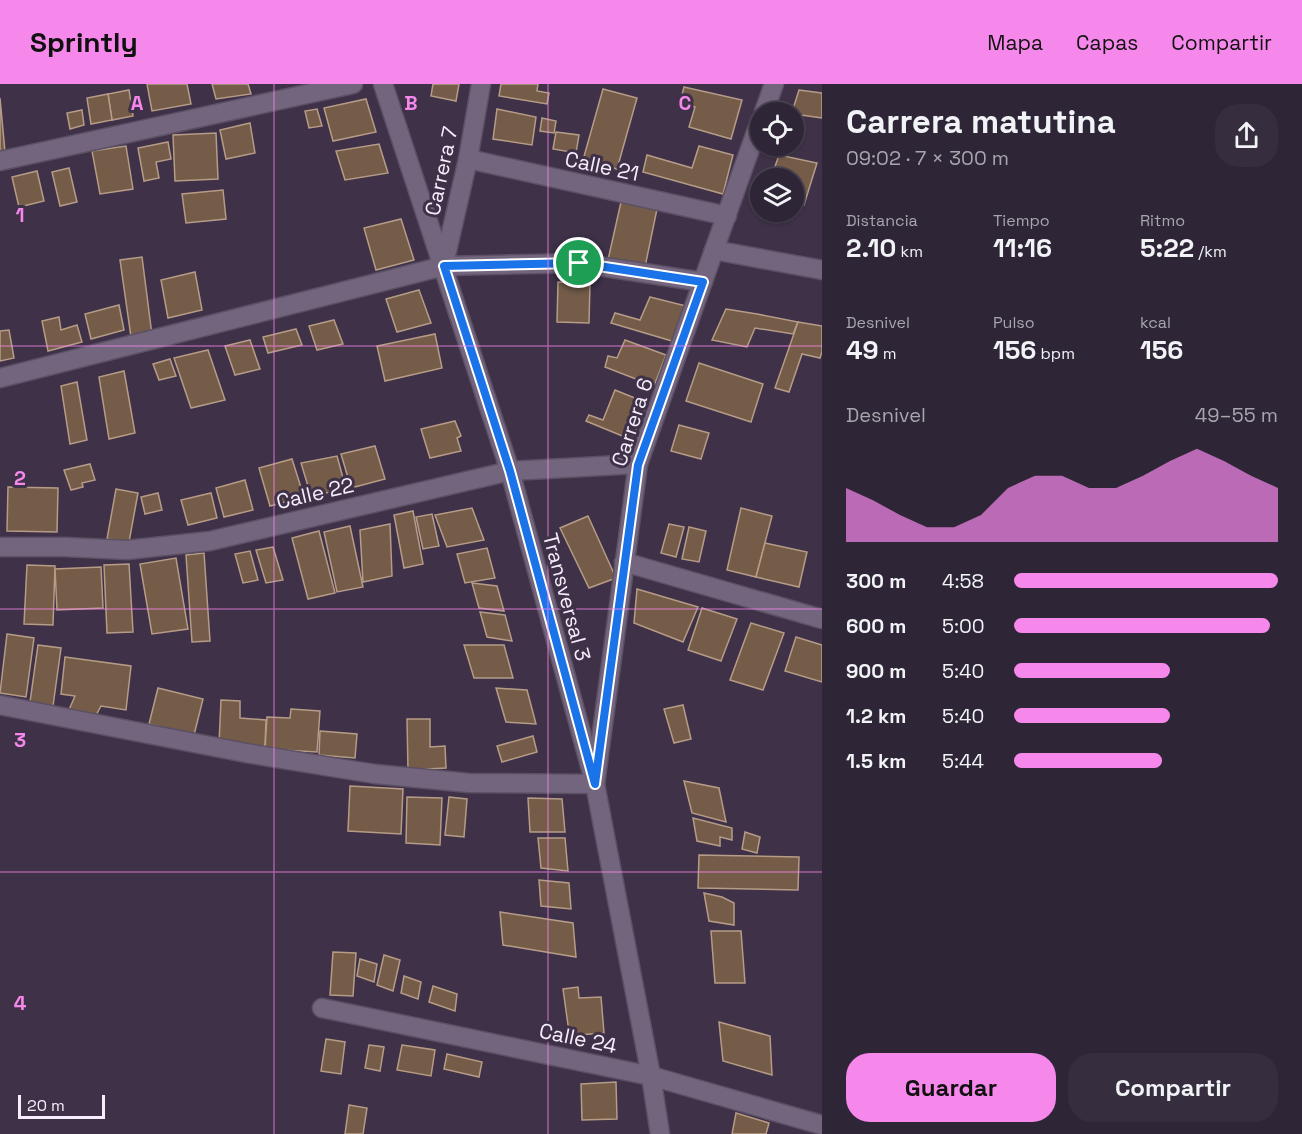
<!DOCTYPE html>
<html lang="es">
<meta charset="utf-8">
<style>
:root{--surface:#2e2536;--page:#362d3e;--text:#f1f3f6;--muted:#a7a5ad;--line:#494251;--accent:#f788eb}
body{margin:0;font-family:"Space Grotesk",sans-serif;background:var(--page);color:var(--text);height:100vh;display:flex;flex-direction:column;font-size:22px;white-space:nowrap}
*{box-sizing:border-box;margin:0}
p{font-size:20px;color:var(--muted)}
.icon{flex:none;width:33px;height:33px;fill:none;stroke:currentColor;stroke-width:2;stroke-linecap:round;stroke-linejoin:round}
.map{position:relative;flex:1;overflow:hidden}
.panel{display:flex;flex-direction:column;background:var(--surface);width:480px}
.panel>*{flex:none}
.controls{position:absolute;left:750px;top:18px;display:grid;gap:12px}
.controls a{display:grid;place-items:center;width:54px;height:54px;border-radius:50%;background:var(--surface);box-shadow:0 2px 4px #0004,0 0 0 2px var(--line);font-size:30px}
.scale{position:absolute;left:18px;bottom:15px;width:87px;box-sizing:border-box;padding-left:6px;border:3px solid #f6eefc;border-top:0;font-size:16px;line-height:21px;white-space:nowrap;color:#f6eefc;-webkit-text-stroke:4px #3e3148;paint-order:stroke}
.pin{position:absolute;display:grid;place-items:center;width:51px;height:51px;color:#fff;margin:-26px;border:3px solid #fff;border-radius:50%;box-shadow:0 2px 6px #0007}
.round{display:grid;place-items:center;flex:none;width:63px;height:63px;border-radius:24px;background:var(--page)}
.headline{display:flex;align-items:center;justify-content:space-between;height:102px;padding:0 24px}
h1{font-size:33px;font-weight:700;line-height:45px}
.stats{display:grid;grid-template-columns:repeat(3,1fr);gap:9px;height:102px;padding:6px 24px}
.stats div{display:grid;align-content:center}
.stats b{font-size:26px;font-weight:700}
.stats small{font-size:16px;font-weight:400}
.stats p{font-size:16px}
.chart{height:168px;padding:12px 24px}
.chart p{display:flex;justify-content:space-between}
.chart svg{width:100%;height:108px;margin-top:6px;fill:var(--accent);opacity:.7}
.cta{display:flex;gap:12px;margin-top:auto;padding:12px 24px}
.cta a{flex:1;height:69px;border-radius:24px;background:var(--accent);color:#111;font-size:24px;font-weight:700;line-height:69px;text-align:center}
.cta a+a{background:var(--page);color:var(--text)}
ul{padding:0 24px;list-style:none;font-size:20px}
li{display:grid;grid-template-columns:96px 72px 1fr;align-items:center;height:45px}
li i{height:15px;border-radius:8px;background:var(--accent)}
header{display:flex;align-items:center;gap:36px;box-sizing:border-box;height:84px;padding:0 30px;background:var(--accent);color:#111}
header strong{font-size:28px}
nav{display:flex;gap:33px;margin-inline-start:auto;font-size:21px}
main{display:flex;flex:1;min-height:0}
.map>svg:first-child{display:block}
.building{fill:#745c49;stroke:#b69c87;stroke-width:1.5}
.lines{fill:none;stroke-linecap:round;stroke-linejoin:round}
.minor-casing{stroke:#5b5064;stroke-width:21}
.minor{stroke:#74657f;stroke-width:18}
.route-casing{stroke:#fff;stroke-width:12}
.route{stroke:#1a73e8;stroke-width:8}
.grid{fill:none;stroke:#f788eb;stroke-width:1.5;stroke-opacity:0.55}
.labels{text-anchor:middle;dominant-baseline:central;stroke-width:6;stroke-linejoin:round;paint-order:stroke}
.street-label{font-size:21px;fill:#f6eefc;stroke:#3e3148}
.grid-label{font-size:20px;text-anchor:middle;font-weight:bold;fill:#f788eb;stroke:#3e3148;stroke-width:6;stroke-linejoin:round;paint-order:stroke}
</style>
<header>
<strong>Sprintly</strong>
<nav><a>Mapa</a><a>Capas</a><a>Compartir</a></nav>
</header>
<main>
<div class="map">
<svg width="822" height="1050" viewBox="0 0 822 1050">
<rect width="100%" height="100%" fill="#3e3148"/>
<g class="building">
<path d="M147,0H187L191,20L152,27Z"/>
<path d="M212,0H248L251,10L216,15Z"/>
<path d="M433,0H459L456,17L431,12Z"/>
<path d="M501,0H538L537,7L549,9L547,20L499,12Z"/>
<path d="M684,3L742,16L731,55L689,43L695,23L680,19Z"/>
<path d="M603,5L637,14L617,85L583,76Z"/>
<path d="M129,6L133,32L112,36L108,10Z"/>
<path d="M799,6L822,9V34L794,30L792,28Z"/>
<path d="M108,10L112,36L91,40L87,14Z"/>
<path d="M0,14L5,68L0,69Z"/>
<path d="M366,15L376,48L333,57L324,24Z"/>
<path d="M317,25L322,42L309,44L305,27Z"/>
<path d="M497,25L536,33L532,61L493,55Z"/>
<path d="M82,26L84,41L70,45L67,29Z"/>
<path d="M542,34L556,37L554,49L540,47Z"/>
<path d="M250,39L255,69L226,75L220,46Z"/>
<path d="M556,48L579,51L576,69L553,65Z"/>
<path d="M216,49L218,95L175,97L173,51Z"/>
<path d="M168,58L171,75L156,78L159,94L144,97L138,64Z"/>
<path d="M379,60L388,89L345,96L336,67Z"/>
<path d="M126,62L133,105L100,110L92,67Z"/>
<path d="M699,62L733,71L723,110L643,88L647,71L692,84Z"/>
<path d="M779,71L817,79L804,121L794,119V94H771Z"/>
<path d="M69,84L77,118L60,122L52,88Z"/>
<path d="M37,87L44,117L19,123L12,93Z"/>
<path d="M223,106L226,135L186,139L182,110Z"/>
<path d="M621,118L657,125L645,183L608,176Z"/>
<path d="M401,135L414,176L376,186L364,144Z"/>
<path d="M142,173L152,251L131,253L120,176Z"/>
<path d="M195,188L202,226L168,234L161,196Z"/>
<path d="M558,198L590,199L589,239L557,238Z"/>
<path d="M419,206L431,239L397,248L386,215Z"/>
<path d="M650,213L686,222L672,257L611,239L615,229L640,236Z"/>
<path d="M119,221L124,246L91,255L85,230Z"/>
<path d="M726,225L757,230L798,238L793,250L755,244L747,263L712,256Z"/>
<path d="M59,233L61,246L77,241L82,258L48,267L42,237Z"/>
<path d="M334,236L343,260L317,266L309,242Z"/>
<path d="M798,238L822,242V268L820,274L802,270L789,308L775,304Z"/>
<path d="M296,245L302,261L268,269L263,253Z"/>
<path d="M9,246L14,274L0,277V247Z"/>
<path d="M435,250L442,284L385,297L377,262Z"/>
<path d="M250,256L260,285L235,291L225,262Z"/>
<path d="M625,256L666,271L654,302L605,283L608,272L617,274Z"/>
<path d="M208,266L225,316L191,324L174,274Z"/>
<path d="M170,275L176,292L159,296L153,280Z"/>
<path d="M699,279L763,300L751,338L686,317Z"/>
<path d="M124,287L135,349L109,355L99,293Z"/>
<path d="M77,298L87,356L70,360L61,302Z"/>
<path d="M615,306L647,319L632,356L586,337L589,331L603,336Z"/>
<path d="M455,337L461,352L457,354L461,367L430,374L421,345Z"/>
<path d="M679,341L709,349L701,375L671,367Z"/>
<path d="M375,362L385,395L351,404L341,370Z"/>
<path d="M337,372L346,405L311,412L301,379Z"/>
<path d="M292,375L304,413L270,422L259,384Z"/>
<path d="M90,380L95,396L82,399L83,403L71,406L64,386Z"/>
<path d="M245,396L253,426L224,433L216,404Z"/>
<path d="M8,403L58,404L57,448L7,447Z"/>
<path d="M116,405L138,409L129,458L107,455Z"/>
<path d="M158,409L162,426L145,430L141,413Z"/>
<path d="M211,409L217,434L188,441L181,416Z"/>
<path d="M472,424L484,456L447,463L435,431Z"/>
<path d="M741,424L772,432L756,493L727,486Z"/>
<path d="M413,427L423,480L404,484L394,431Z"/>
<path d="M432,430L439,462L423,465L416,433Z"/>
<path d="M588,432L616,494L589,504L560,444Z"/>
<path d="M390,440L392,492L363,498L360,446Z"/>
<path d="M669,440L684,443L676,473L661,469Z"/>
<path d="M350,442L363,503L337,508L324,448Z"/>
<path d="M689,443L706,447L699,478L682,475Z"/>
<path d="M319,447L335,509L308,515L292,454Z"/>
<path d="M765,459L807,468L799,503L756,493Z"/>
<path d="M273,463L283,496L266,499L256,466Z"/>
<path d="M487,464L495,494L465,499L457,470Z"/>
<path d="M250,467L258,496L243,499L235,470Z"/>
<path d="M204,469L210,557L192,558L186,471Z"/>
<path d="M176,474L188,545L152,550L140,480Z"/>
<path d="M129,480L133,548L107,549L104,481Z"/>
<path d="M27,481L55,482L53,541L24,540Z"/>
<path d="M101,483L103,524L57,526L55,485Z"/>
<path d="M472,499L497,502L504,527L479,524Z"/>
<path d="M637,505L698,523L683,558L634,539Z"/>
<path d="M702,524L737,535L721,577L688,566Z"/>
<path d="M480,528L505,531L512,557L487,553Z"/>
<path d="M751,539L784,549L763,606L730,596Z"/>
<path d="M7,550L34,554L26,613L0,609Z"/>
<path d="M796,553L822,561V598L785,587Z"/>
<path d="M38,561L61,564L53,622L30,618Z"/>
<path d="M464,561H504L513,594H474Z"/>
<path d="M65,573L131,582L126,626L101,622L94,635L68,628L75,612L61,610Z"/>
<path d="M158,604L203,615L194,651L149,640Z"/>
<path d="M496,604L527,606L536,640L506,638Z"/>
<path d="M221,616L240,617V634L266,636L265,662L219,660Z"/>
<path d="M683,621L691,655L674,659L664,625Z"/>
<path d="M291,625L320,627L317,668L265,665L267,633L290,634Z"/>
<path d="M407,635H430V663L445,662L446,684L408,686Z"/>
<path d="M320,647L357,650L355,674L319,671Z"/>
<path d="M533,652L537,668L502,678L497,662Z"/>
<path d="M684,697L719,704L726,738L692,729Z"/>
<path d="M350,702L403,705L401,750L348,747Z"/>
<path d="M407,713L442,714L440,761L406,759Z"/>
<path d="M449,713L467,715L464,753L445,751Z"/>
<path d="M528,714L562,715L565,748H530Z"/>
<path d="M693,734L732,744V756L720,753V762L697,757Z"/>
<path d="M745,748L760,753L757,769L742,765Z"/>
<path d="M538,754H565L568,787L541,784Z"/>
<path d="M699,771L799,773L798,806L698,804Z"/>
<path d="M539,796L569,799L571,825L541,822Z"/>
<path d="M704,809L722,813L734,819V841L709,837Z"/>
<path d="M500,828L573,839L576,873L503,861Z"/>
<path d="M711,847H741L745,899H715Z"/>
<path d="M333,868L356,869L353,912L330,911Z"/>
<path d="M384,871L400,876L393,907L377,901Z"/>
<path d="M360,875L377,880L374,898L357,892Z"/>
<path d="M404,892L421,898L418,915L401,909Z"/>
<path d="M433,902L457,910L455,927L429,918Z"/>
<path d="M578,903L579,914L601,913L604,949L577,951L569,948L563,905Z"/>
<path d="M719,938L770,952L772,991L723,977Z"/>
<path d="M326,955L345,958L341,990L321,987Z"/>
<path d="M369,961L384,963L380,987L365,984Z"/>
<path d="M402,961L435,966L431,992L397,986Z"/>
<path d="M447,970L482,978L479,993L444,985Z"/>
<path d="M616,998L617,1035L582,1036L581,1000Z"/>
<path d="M349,1021L367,1024L363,1050H345Z"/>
<path d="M736,1029L769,1039L766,1050H732Z"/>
</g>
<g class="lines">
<defs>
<g id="minor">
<path d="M383,0L510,387L595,700L651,992L660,1050"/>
<path d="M764,28L774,0"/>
<path d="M468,75L727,132"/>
<path d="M0,77L353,0"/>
<path d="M714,166L822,186"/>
<path d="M444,180L468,75L481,0"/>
<path d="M0,294L444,182L579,179L703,198"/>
<path d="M0,463H65L127,466L210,457L510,387L638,380"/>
<path d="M624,478L822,535"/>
<path d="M0,621L246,669L375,690L469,699L595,700L638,380L760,37"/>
<path d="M322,924L651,992L822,1041"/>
</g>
</defs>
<use href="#minor" class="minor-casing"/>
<use href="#minor" class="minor"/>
</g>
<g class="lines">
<defs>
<path id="route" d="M579,179L703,198L638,381L595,700L510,387L444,182Z"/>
</defs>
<use href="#route" class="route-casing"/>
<use href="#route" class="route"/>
</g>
<path class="grid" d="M274,0V1050M548,0V1050M0,262H822M0,525H822M0,788H822"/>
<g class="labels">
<g class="street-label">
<text transform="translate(602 82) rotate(12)">Calle 21</text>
<text transform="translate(441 87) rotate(-78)">Carrera 7</text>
<text transform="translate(632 338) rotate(-72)">Carrera 6</text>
<text transform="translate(315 409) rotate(-13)">Calle 22</text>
<text transform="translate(567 513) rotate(75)">Transversal 3</text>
<text transform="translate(578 954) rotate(12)">Calle 24</text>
</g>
</g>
<g class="grid-label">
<text x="137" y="26">A</text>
<text x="411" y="26">B</text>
<text x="685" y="26">C</text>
<text x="20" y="138">1</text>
<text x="20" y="401">2</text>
<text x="20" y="663">3</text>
<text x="20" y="926">4</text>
</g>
</svg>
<div class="controls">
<a><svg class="icon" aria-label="locate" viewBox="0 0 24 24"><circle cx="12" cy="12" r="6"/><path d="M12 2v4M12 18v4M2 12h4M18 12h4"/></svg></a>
<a><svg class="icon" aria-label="layers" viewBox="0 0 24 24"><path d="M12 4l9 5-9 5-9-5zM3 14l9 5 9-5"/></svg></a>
</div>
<div class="scale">20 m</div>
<div class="pin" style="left:579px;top:179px;background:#1e9e55"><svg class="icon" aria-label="arrive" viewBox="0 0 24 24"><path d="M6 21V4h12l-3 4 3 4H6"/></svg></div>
</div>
<section class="panel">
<div class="headline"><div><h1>Carrera matutina</h1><p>09:02 · 7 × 300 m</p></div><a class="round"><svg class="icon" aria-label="share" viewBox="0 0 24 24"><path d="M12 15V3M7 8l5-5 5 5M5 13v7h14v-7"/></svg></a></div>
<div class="stats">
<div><p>Distancia</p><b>2.10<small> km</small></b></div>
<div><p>Tiempo</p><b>11:16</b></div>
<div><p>Ritmo</p><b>5:22<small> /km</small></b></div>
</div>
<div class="stats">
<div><p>Desnivel</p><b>49<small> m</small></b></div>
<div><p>Pulso</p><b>156<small> bpm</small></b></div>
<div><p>kcal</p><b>156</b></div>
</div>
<div class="chart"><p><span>Desnivel</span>49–55 m</p>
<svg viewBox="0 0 160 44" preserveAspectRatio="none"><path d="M0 44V22L10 27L20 33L30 38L40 38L50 33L60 22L70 17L80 17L90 22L100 22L110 17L120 11L130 6L140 11L150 17L160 22V44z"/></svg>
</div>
<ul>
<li><b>300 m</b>4:58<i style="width:100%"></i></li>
<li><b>600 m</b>5:00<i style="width:97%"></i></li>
<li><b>900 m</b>5:40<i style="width:59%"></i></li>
<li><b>1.2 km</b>5:40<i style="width:59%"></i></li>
<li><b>1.5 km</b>5:44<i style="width:56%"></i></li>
</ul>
<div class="cta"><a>Guardar</a><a>Compartir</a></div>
</section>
</main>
